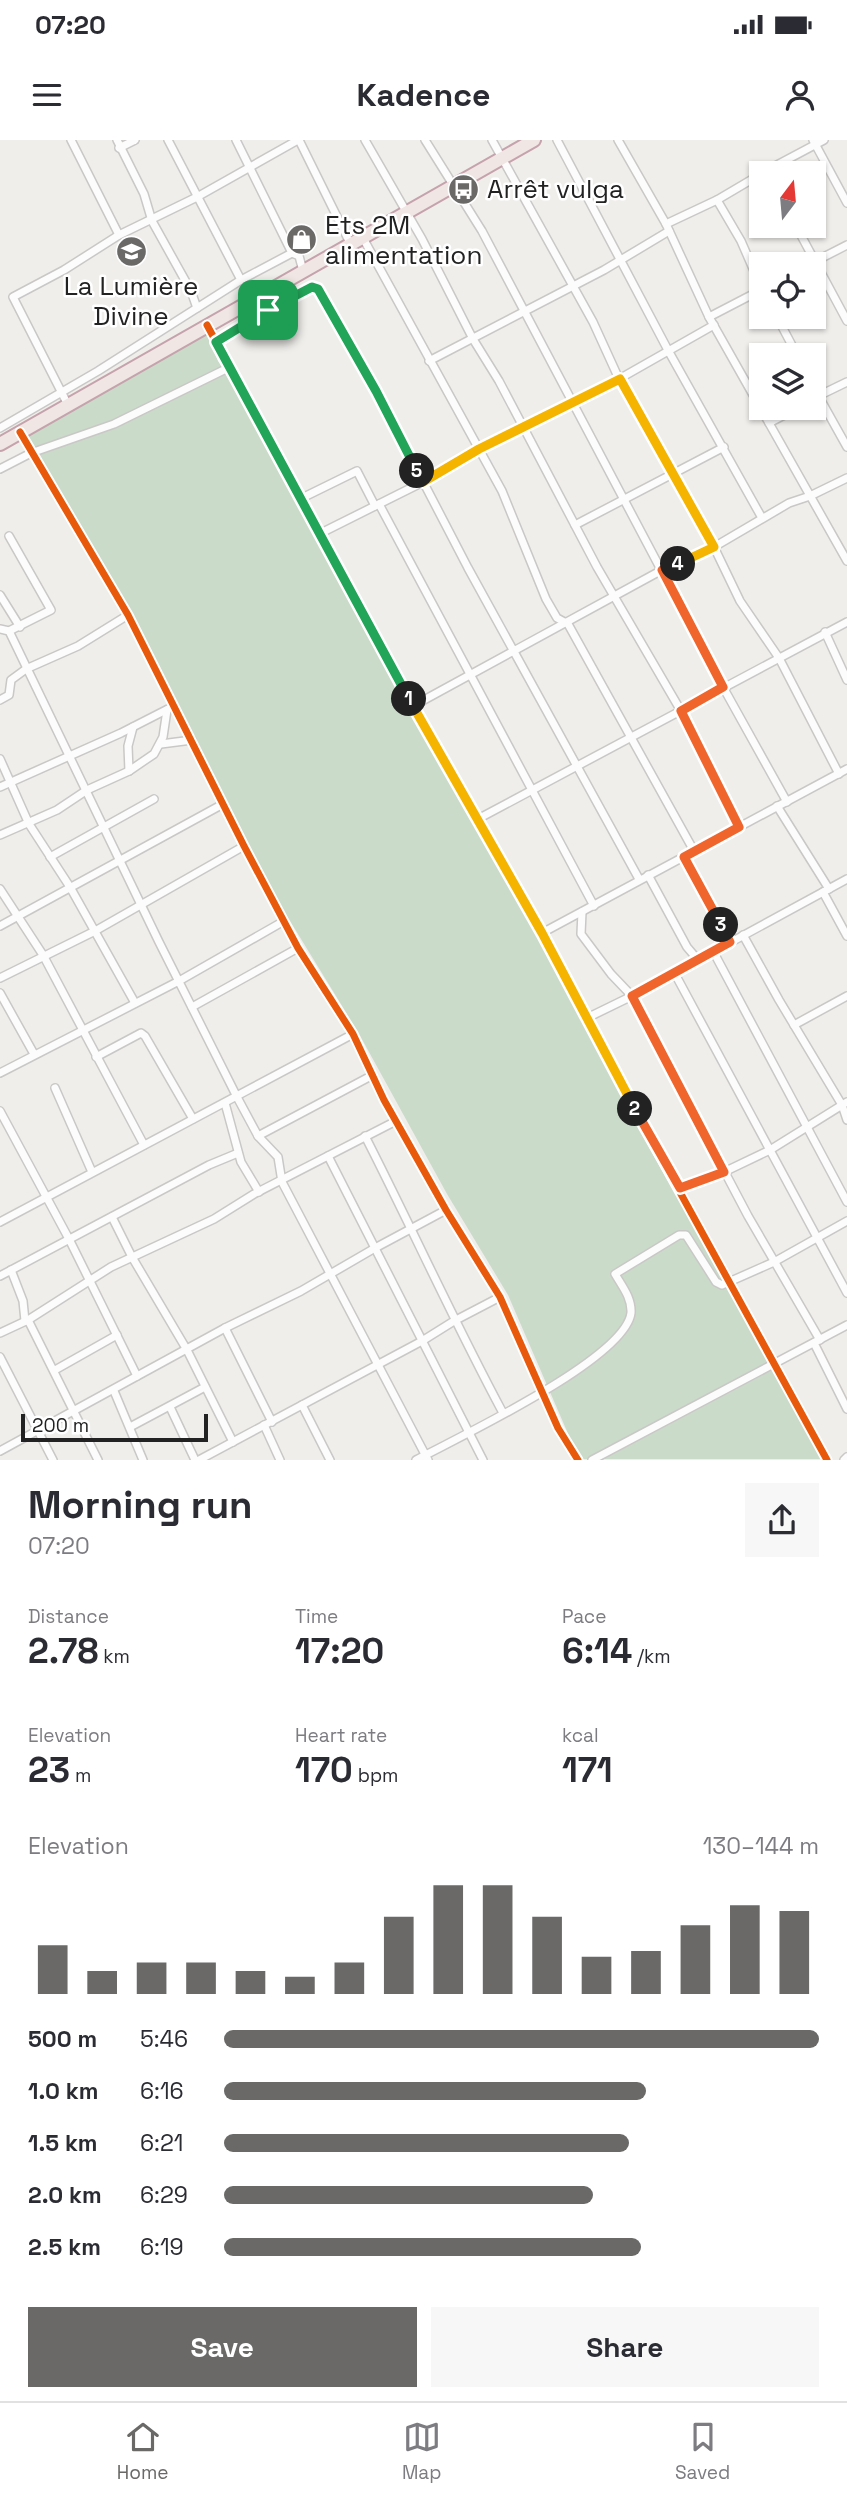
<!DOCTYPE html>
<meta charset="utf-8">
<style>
:root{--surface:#fff;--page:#f7f7f7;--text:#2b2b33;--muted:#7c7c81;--line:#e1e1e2;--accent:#6a6968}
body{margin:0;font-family:"Space Grotesk",sans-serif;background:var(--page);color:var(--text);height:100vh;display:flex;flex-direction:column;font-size:26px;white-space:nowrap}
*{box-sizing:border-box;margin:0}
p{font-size:23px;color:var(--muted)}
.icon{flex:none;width:38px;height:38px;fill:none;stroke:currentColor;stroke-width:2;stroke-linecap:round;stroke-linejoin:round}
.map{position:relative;height:1320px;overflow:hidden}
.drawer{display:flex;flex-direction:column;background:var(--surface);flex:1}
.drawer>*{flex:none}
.needle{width:46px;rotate:16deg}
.buttons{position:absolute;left:749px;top:21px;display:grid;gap:14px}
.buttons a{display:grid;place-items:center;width:77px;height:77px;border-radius:0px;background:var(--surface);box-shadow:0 2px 5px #0004;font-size:35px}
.scale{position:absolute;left:21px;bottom:18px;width:187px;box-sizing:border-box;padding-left:7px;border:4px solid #222;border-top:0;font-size:19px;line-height:24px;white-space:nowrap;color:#222;-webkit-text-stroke:5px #fff;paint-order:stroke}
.pin{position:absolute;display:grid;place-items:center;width:60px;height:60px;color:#fff;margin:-30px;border-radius:14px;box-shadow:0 4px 10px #0006}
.km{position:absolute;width:35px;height:35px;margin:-18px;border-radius:50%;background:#222;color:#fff;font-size:19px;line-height:35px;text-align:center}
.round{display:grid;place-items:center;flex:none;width:74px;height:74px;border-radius:0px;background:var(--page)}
.overview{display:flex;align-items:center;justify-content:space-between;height:119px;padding:0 28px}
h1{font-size:38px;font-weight:600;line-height:52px}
.figures{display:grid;grid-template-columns:repeat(3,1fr);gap:10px;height:119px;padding:7px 28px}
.figures div{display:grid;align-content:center}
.figures b{font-size:35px;font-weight:600}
.figures small{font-size:19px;font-weight:400}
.figures p{font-size:19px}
.chart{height:196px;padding:14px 28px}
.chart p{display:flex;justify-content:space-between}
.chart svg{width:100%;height:126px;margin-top:7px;stroke:var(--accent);stroke-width:6}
.action{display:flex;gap:14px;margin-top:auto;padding:14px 28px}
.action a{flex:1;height:80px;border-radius:0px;background:var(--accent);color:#fff;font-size:28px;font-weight:600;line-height:80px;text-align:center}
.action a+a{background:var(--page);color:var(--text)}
ul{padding:0 28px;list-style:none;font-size:23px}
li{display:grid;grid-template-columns:112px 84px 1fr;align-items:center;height:52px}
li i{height:18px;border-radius:9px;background:var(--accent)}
.status{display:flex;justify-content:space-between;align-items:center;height:49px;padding:0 35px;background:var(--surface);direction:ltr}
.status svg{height:19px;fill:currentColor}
header{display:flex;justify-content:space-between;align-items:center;height:91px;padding:0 28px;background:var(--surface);font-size:32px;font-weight:600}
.tabs{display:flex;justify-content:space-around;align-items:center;height:98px;border-top:2px solid var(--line);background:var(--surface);font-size:19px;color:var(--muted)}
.tabs a{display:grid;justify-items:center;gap:4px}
.tabs .current{color:var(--accent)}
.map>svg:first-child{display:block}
.cemetery{fill:#cadbca}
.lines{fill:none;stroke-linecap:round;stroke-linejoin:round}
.minor-casing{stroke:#c9c8c7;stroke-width:10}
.trunk-casing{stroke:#c5a2ac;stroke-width:16}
.minor{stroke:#fdfcfc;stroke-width:7}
.trunk{stroke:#f0e6e4;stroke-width:12}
.cycleway-casing{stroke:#fff;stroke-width:11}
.cycleway{stroke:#e8590c;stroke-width:7}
.split-1-casing{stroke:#fff;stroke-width:14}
.split-2-casing{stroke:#fff;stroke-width:14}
.split-3-casing{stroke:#fff;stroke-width:14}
.split-4-casing{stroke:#fff;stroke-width:14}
.split-5-casing{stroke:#fff;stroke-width:14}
.split-6-casing{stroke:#fff;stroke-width:14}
.split-1{stroke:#22a559;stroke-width:9}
.split-2{stroke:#f5b400;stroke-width:9}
.split-3{stroke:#f0652b;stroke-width:9}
.split-4{stroke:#f0652b;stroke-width:9}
.split-5{stroke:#f5b400;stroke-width:9}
.split-6{stroke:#22a559;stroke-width:9}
.labels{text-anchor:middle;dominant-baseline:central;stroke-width:5;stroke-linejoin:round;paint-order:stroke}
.poi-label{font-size:26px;fill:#222;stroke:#fff;text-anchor:start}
</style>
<div class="status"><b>07:20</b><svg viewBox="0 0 49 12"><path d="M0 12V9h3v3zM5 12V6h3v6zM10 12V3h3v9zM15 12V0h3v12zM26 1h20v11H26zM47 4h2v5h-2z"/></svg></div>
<header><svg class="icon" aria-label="menu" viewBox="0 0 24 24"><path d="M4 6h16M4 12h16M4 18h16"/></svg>Kadence<svg class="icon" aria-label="person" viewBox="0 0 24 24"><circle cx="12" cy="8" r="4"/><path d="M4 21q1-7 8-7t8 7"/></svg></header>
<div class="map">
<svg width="847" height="1320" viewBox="0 0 847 1320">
<rect width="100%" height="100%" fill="#f0eeeb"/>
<path class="cemetery" d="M206,191L218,221L238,250L334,417L542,793L650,1007L731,1143L772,1230L828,1319H579L508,1155L447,1054L358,892L244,706L128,475L23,299Z"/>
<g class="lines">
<defs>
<g id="minor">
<path d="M71,0L119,95"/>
<path d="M117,0L144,54L152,81L191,151L197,168"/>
<path d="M168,0L241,140"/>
<path d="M236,0L292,113L299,116L303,131"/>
<path d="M299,0L351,105"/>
<path d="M365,0L422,99L473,199L499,241L597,427L681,571L739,687"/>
<path d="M425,0L482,91L723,547L787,662"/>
<path d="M492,0L593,182L619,239L714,407L740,461L779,518L839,634"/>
<path d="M557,0L669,212L762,378"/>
<path d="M618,0L666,84L709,177L847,421"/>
<path d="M813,0L847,63"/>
<path d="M119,8L135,0"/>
<path d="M762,33L824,0"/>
<path d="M717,60L741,101L761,147"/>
<path d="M666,84L717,60L761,34"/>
<path d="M796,86L847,181"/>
<path d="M363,98L502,351L546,459L557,478L568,484L694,711"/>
<path d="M810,124L847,105"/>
<path d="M709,177L761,150"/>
<path d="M777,177L797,215"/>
<path d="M207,185L413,566L542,793L637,974L827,1320"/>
<path d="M216,202L268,170L312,147L318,149L376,251L468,428L639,739"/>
<path d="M429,221L604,130L669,91"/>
<path d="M814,248L847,307"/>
<path d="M814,258L847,242"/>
<path d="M68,265L13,157L64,130L119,95L197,57L298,0"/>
<path d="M769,283L798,268"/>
<path d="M0,288L98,231L241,140L292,113"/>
<path d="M20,292L128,475L244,706L298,808L353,894L384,960L446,1070L500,1157L558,1288L578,1320"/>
<path d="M0,329L31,313L114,284L230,227"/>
<path d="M302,358L357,331L375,366"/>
<path d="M379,364L594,766"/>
<path d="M575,385L724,307"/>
<path d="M321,393L423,342L479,309L619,239L714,185"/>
<path d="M0,455L20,487"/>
<path d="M0,489L9,491L159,802L237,957L258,996L278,1017L282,1042L428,1320"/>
<path d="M9,491L51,470L9,396"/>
<path d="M825,492L847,540"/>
<path d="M0,560L9,555L11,540L26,529L78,506L128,475"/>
<path d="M413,566L662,430L714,407L789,363L810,356L847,338"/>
<path d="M161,604L192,600"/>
<path d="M0,619L29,684L70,747L135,863"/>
<path d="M129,631L128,606L133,587"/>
<path d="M0,647L121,593L168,569"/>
<path d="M777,666L829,749"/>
<path d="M476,680L847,482"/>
<path d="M0,695L57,670L87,650L129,631L154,614L163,597L167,570"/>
<path d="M50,717L154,659"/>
<path d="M684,717L730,802"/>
<path d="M648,735L687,807L698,820"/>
<path d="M0,749L43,815L144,1005"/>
<path d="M823,752L847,796"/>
<path d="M582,772L581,794L611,834L632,856L748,1076L820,1200"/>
<path d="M0,786L223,664"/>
<path d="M542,793L847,629"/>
<path d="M743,795L779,860L842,965L847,980"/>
<path d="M713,811L847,1062"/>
<path d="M674,832L847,1153"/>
<path d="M0,838L95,791L244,706"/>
<path d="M0,853L34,914"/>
<path d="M192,867L298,808"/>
<path d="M587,878L632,856L847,739"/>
<path d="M794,885L847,856"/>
<path d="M96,917L141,893L145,896L193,979"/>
<path d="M0,933L179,841L284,781"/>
<path d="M55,948L92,1032"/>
<path d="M225,963L241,1022L259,1052"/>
<path d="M0,971L69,1099L137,1236"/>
<path d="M258,996L371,936"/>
<path d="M365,996C412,1088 454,1182 503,1273"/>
<path d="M328,1016L483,1320"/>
<path d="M680,1048L724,1032L770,1010L847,962"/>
<path d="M112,1077L132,1117L187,1210L233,1302"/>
<path d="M0,1082L353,894"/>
<path d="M11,1130L23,1161L25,1181"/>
<path d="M0,1136L209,1025L238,1013"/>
<path d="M28,1180L98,1320"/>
<path d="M225,1188L272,1282"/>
<path d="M0,1193L28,1180L111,1127L214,1079L254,1054L396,981"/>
<path d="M814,1203L847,1269"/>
<path d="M0,1217L53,1320"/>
<path d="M55,1230L117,1195"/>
<path d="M114,1251L143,1320"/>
<path d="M302,1265L330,1320"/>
<path d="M170,1267L195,1320"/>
<path d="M264,1285L280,1320"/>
<path d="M130,1287L205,1247"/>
<path d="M0,1311L225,1188L301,1151L375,1108L446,1070"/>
<path d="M199,1320L422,1201L454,1181L500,1157"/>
<path d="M416,1320C459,1297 625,1219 631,1173C632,1158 622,1146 615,1134L679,1095H686L716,1142L722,1145L774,1122L847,1081"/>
<path d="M592,1320L847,1185"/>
<path d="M844,1320L847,1317"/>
</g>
<path id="trunk" d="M0,304L534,0"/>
</defs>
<use href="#minor" class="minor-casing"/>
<use href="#trunk" class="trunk-casing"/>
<use href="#minor" class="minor"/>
<use href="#trunk" class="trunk"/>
<defs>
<g id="cycleway">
<path d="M207,185L413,566L542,793L637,974L827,1320"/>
<path d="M20,292L128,475L244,706L298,808L353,894L384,960L446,1070L500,1157L558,1288L578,1320"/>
</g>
</defs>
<use href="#cycleway" class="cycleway-casing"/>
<use href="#cycleway" class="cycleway"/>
</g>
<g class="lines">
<defs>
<path id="split-1" d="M268,170L216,202L409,559"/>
<path id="split-2" d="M409,559L542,793L635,969"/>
<path id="split-3" d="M635,969L680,1048L724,1032L632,856L730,802L721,785"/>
<path id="split-4" d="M678,424L662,430L723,547L681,571L739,687L684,717L721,785"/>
<path id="split-5" d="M417,331L423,342L479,309L620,239L714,407L678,424"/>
<path id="split-6" d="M268,170L312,147L318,149L376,251L417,331"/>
</defs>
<use href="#split-1" class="split-1-casing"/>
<use href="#split-2" class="split-2-casing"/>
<use href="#split-3" class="split-3-casing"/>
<use href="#split-4" class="split-4-casing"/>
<use href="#split-5" class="split-5-casing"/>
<use href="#split-6" class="split-6-casing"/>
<use href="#split-1" class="split-1"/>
<use href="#split-2" class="split-2"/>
<use href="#split-3" class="split-3"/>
<use href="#split-4" class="split-4"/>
<use href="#split-5" class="split-5"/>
<use href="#split-6" class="split-6"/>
</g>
<defs>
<symbol id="bus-disc" viewBox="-11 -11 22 22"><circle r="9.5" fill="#6a6968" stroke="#fff"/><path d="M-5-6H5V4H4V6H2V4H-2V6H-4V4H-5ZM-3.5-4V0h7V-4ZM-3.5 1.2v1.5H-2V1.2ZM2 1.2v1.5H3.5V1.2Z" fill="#fff"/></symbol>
<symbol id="shop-disc" viewBox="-11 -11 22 22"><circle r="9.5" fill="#6a6968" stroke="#fff"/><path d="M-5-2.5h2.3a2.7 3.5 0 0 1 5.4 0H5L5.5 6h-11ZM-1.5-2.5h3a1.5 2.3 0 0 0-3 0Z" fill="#fff"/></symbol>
<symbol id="school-disc" viewBox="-11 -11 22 22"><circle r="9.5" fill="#6a6968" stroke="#fff"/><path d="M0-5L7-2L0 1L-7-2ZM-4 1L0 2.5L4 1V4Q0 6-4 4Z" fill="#fff"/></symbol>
</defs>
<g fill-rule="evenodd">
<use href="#bus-disc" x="446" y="32" width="35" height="35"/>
<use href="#shop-disc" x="284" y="82" width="35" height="35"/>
<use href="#school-disc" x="114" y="94" width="35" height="35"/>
</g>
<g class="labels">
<g class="poi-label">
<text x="487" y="49">Arrêt vulga</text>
<text x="325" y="85">Ets 2M<tspan x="325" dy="30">alimentation</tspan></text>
<text x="131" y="146" text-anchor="middle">La Lumière<tspan x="131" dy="30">Divine</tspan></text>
</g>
</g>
</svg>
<div class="buttons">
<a><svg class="needle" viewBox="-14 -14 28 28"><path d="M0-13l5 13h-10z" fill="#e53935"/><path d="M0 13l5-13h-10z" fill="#7c7c81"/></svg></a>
<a><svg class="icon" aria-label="locate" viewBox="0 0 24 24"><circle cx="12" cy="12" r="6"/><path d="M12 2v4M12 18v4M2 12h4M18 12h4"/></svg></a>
<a><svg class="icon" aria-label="layers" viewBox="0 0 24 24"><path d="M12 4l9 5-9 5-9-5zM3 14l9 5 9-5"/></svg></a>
</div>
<div class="scale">200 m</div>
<div class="pin" style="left:268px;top:170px;background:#1e9e55"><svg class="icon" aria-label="arrive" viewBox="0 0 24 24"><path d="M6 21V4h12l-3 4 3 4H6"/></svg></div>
<b class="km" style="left:409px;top:559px">1</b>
<b class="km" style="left:635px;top:969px">2</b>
<b class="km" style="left:721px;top:785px">3</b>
<b class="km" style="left:678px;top:424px">4</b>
<b class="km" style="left:417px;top:331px">5</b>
</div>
<section class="drawer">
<div class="overview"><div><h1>Morning run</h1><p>07:20</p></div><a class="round"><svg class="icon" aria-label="share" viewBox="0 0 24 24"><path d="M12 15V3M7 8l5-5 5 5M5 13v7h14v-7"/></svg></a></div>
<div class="figures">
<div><p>Distance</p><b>2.78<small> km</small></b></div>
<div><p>Time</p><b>17:20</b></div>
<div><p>Pace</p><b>6:14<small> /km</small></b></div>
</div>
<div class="figures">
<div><p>Elevation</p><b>23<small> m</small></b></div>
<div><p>Heart rate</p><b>170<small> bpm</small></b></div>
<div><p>kcal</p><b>171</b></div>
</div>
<div class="chart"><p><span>Elevation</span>130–144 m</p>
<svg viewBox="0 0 160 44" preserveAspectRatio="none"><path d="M5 44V27M15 44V36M25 44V33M35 44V33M45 44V36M55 44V38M65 44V33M75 44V17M85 44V6M95 44V6M105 44V17M115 44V31M125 44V29M135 44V20M145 44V13M155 44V15"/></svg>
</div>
<ul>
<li><b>500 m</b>5:46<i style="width:100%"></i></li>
<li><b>1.0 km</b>6:16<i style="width:71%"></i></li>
<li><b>1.5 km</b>6:21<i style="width:68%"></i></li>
<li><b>2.0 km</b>6:29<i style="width:62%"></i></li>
<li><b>2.5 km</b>6:19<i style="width:70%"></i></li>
</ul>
<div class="action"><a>Save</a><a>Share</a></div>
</section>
<nav class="tabs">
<a class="current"><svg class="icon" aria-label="home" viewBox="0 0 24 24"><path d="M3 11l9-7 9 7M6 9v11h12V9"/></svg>Home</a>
<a><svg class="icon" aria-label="map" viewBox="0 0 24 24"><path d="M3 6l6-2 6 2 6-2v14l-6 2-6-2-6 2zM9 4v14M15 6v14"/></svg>Map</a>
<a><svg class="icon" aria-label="saved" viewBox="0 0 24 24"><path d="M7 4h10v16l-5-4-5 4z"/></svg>Saved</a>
</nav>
